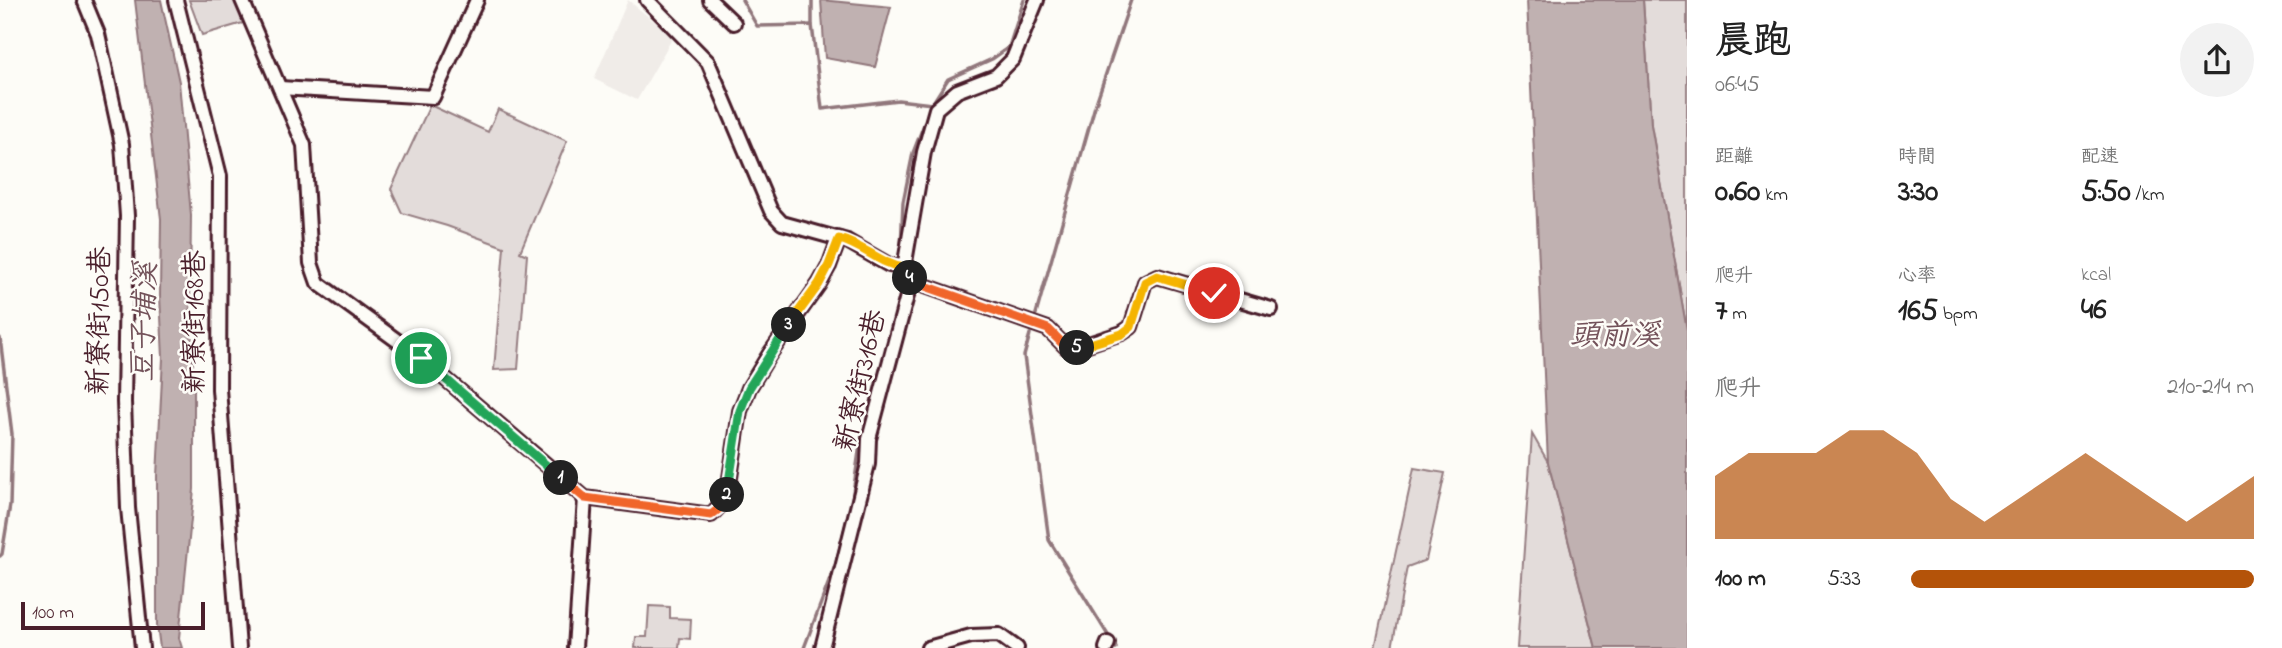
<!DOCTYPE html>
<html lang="zh-TW">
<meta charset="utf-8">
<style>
:root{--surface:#fff;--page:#f2f2f2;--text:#222;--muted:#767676;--accent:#b45309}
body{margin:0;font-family:"Indie Flower","LXGW WenKai TC",sans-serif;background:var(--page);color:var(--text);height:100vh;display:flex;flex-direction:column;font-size:26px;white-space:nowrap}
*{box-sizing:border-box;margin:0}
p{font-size:23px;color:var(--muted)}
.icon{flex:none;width:38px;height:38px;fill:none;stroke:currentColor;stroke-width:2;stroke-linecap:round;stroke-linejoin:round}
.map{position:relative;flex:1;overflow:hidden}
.side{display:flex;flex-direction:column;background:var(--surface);width:595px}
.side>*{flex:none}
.scale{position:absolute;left:21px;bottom:18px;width:184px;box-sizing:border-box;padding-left:7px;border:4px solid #4a1f2b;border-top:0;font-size:19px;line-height:24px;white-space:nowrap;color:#4a1f2b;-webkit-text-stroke:5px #fdfcf7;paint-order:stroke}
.pin{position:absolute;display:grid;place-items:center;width:60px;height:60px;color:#fff;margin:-30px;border:4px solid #fff;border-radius:50%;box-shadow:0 2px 7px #0007}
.km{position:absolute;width:35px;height:35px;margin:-18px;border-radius:50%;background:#222;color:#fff;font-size:19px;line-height:35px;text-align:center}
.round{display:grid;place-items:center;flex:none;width:74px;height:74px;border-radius:37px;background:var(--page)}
.head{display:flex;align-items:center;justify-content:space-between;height:119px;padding:0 28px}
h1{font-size:38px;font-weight:800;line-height:52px}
.metrics{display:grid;grid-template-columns:repeat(3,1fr);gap:10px;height:119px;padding:7px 28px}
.metrics div{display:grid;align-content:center}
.metrics b{font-size:30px;font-weight:800}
.metrics small{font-size:19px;font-weight:400}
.metrics p{font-size:19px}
.chart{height:196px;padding:14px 28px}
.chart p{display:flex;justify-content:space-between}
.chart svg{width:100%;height:126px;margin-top:7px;fill:var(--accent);opacity:.7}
ul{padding:0 28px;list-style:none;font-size:23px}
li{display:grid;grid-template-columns:112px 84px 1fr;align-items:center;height:52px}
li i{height:18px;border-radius:9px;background:var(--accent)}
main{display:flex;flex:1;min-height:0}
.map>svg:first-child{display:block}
.built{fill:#f0ece8}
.green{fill:#e3dcda;stroke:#967e82;stroke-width:2}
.water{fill:#c0b1b1;stroke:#91777b;stroke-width:2}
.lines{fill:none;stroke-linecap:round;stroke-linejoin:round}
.stream{stroke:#91777b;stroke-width:3.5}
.minor-casing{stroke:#4a1f2b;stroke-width:18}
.minor{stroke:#fdfcf7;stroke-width:12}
.split-1-casing{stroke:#fff;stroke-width:14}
.split-2-casing{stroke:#fff;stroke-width:14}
.split-3-casing{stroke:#fff;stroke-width:14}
.split-4-casing{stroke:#fff;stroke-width:14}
.split-5-casing{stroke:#fff;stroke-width:14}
.split-6-casing{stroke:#fff;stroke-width:14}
.split-1{stroke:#22a559;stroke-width:9}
.split-2{stroke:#f0652b;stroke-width:9}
.split-3{stroke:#22a559;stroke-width:9}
.split-4{stroke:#f5b400;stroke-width:9}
.split-5{stroke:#f0652b;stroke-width:9}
.split-6{stroke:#f5b400;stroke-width:9}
.labels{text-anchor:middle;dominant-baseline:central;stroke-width:5;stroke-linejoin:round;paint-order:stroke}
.street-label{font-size:28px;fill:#4a1f2b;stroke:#fdfcf7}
.water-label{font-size:30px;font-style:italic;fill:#73525a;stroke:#fdfcf7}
</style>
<main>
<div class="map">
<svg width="1687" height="648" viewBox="0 0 1687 648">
<rect width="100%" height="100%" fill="#fdfcf7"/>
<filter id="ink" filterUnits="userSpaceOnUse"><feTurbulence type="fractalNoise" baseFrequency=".0143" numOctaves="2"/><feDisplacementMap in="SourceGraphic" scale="14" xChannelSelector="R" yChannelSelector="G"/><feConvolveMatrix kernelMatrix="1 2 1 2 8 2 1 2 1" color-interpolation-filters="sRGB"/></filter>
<g filter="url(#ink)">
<path class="built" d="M628,0L673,37L637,100L594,79Z"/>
<g class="green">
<path d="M189,0H236L246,22L202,35Z"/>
<path d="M1643,0H1687V331L1651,125Z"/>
<path d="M430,105L488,132L498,109L567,141L520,252L527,255L518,369L494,370L504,247L447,226L402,213L391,189Z"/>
<path d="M1532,434L1548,462L1596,648H1517Z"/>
<path d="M1414,468L1445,473L1426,560L1407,567L1392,648H1375Z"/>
<path d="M649,606L670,607V618L691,619L690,639L680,638L679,648H635L636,637H647Z"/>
</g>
<g class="water">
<path d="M135,0H161L179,82L191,215L190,304L194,385V489L179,638L182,648H160L157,625V476L163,358L160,295L161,219Z"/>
<path d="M821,0L891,7L875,67L825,58Z"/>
<path d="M1527,0H1643L1651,125L1687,331V648H1596L1548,462Z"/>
</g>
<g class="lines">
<g class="stream">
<path d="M742,0L757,26L812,25L822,109L898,100L932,104"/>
<path d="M812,0V25"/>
<path d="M901,248L903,202L913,153L932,104L948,79L992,59L1009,47L1024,0"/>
<path d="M1036,314L1095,106L1131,0"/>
<path d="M1030,334L1024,356L1049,540L1116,648"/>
<path d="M0,338L12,434L10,505L2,554L0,556"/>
<path d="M804,648L836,563L852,500L860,445L894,322"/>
</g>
<defs>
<g id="minor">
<path d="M84,0L98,34L122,144L127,216L124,402L128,508L142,648"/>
<path d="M176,0L220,176L219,389L239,648"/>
<path d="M242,0L304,145L311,263L318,283L421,358L585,498L711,515L727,498L740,411L749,388L769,355L819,284L829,266L839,239"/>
<path d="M647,0L708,62L771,211L782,223L847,241L889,265L904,268L911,281L869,439L868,464L822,648"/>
<path d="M710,0L734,23"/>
<path d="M280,88L433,97L477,0"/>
<path d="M904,268L924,152L936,109L957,91L996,76L1013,59L1037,0"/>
<path d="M911,281L1048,329L1066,347L1076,348L1122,333L1131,327L1145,282L1157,276L1271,309"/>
<path d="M575,648L585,498"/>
<path d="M928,648L971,636L999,635L1017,648"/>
<path d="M1106,648L1108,643"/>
</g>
</defs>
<use href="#minor" class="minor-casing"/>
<use href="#minor" class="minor"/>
</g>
</g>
<g class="lines" filter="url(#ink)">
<defs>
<path id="split-1" d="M421,358L561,478"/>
<path id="split-2" d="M561,478L585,498L711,515L720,508L727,495"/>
<path id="split-3" d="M727,495L740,411L749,388L789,325"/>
<path id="split-4" d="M789,325L819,284L829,265L839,239C863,245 880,264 904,268L910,278"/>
<path id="split-5" d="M910,278L911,281L1048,329L1066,347L1077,348"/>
<path id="split-6" d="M1077,348L1122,334L1131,327L1145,282L1157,276L1214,293"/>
</defs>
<use href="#split-1" class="split-1-casing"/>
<use href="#split-2" class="split-2-casing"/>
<use href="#split-3" class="split-3-casing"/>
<use href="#split-4" class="split-4-casing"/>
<use href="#split-5" class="split-5-casing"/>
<use href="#split-6" class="split-6-casing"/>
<use href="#split-1" class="split-1"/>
<use href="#split-2" class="split-2"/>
<use href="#split-3" class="split-3"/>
<use href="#split-4" class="split-4"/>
<use href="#split-5" class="split-5"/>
<use href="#split-6" class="split-6"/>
</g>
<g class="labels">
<g class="street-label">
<text transform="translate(101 321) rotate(-89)">新寮街150巷</text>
<text transform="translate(196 322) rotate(-90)">新寮街168巷</text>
<text transform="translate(862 381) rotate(-77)">新寮街316巷</text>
</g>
<g class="water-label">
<text transform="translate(146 322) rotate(-88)">豆子埔溪</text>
<text x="1615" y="337">頭前溪</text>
</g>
</g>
</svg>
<div class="scale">100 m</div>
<div class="pin" style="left:421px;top:358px;background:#1e9e55"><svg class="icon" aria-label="arrive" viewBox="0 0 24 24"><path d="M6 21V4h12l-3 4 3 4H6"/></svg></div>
<div class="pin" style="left:1214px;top:293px;background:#d93025"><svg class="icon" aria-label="check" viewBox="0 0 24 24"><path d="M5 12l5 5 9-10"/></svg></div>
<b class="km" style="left:561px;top:478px">1</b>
<b class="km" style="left:727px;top:495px">2</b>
<b class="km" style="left:789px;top:325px">3</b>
<b class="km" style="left:910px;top:278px">4</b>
<b class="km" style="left:1077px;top:348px">5</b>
</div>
<section class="side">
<div class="head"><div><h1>晨跑</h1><p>06:45</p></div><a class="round"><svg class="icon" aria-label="share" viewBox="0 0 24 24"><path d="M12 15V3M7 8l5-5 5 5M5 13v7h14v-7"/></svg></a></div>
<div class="metrics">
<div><p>距離</p><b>0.60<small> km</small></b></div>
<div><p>時間</p><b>3:30</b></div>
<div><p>配速</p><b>5:50<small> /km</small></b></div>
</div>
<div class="metrics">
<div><p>爬升</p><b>7<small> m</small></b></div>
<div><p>心率</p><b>165<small> bpm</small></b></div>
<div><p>kcal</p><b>46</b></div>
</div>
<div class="chart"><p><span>爬升</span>210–214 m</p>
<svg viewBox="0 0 160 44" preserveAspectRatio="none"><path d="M0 44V22L10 14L20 14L30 14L40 6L50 6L60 14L70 30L80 38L90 30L100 22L110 14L120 22L130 30L140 38L150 30L160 22V44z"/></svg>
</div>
<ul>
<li><b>100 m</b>5:33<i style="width:100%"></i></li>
</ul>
</section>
</main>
